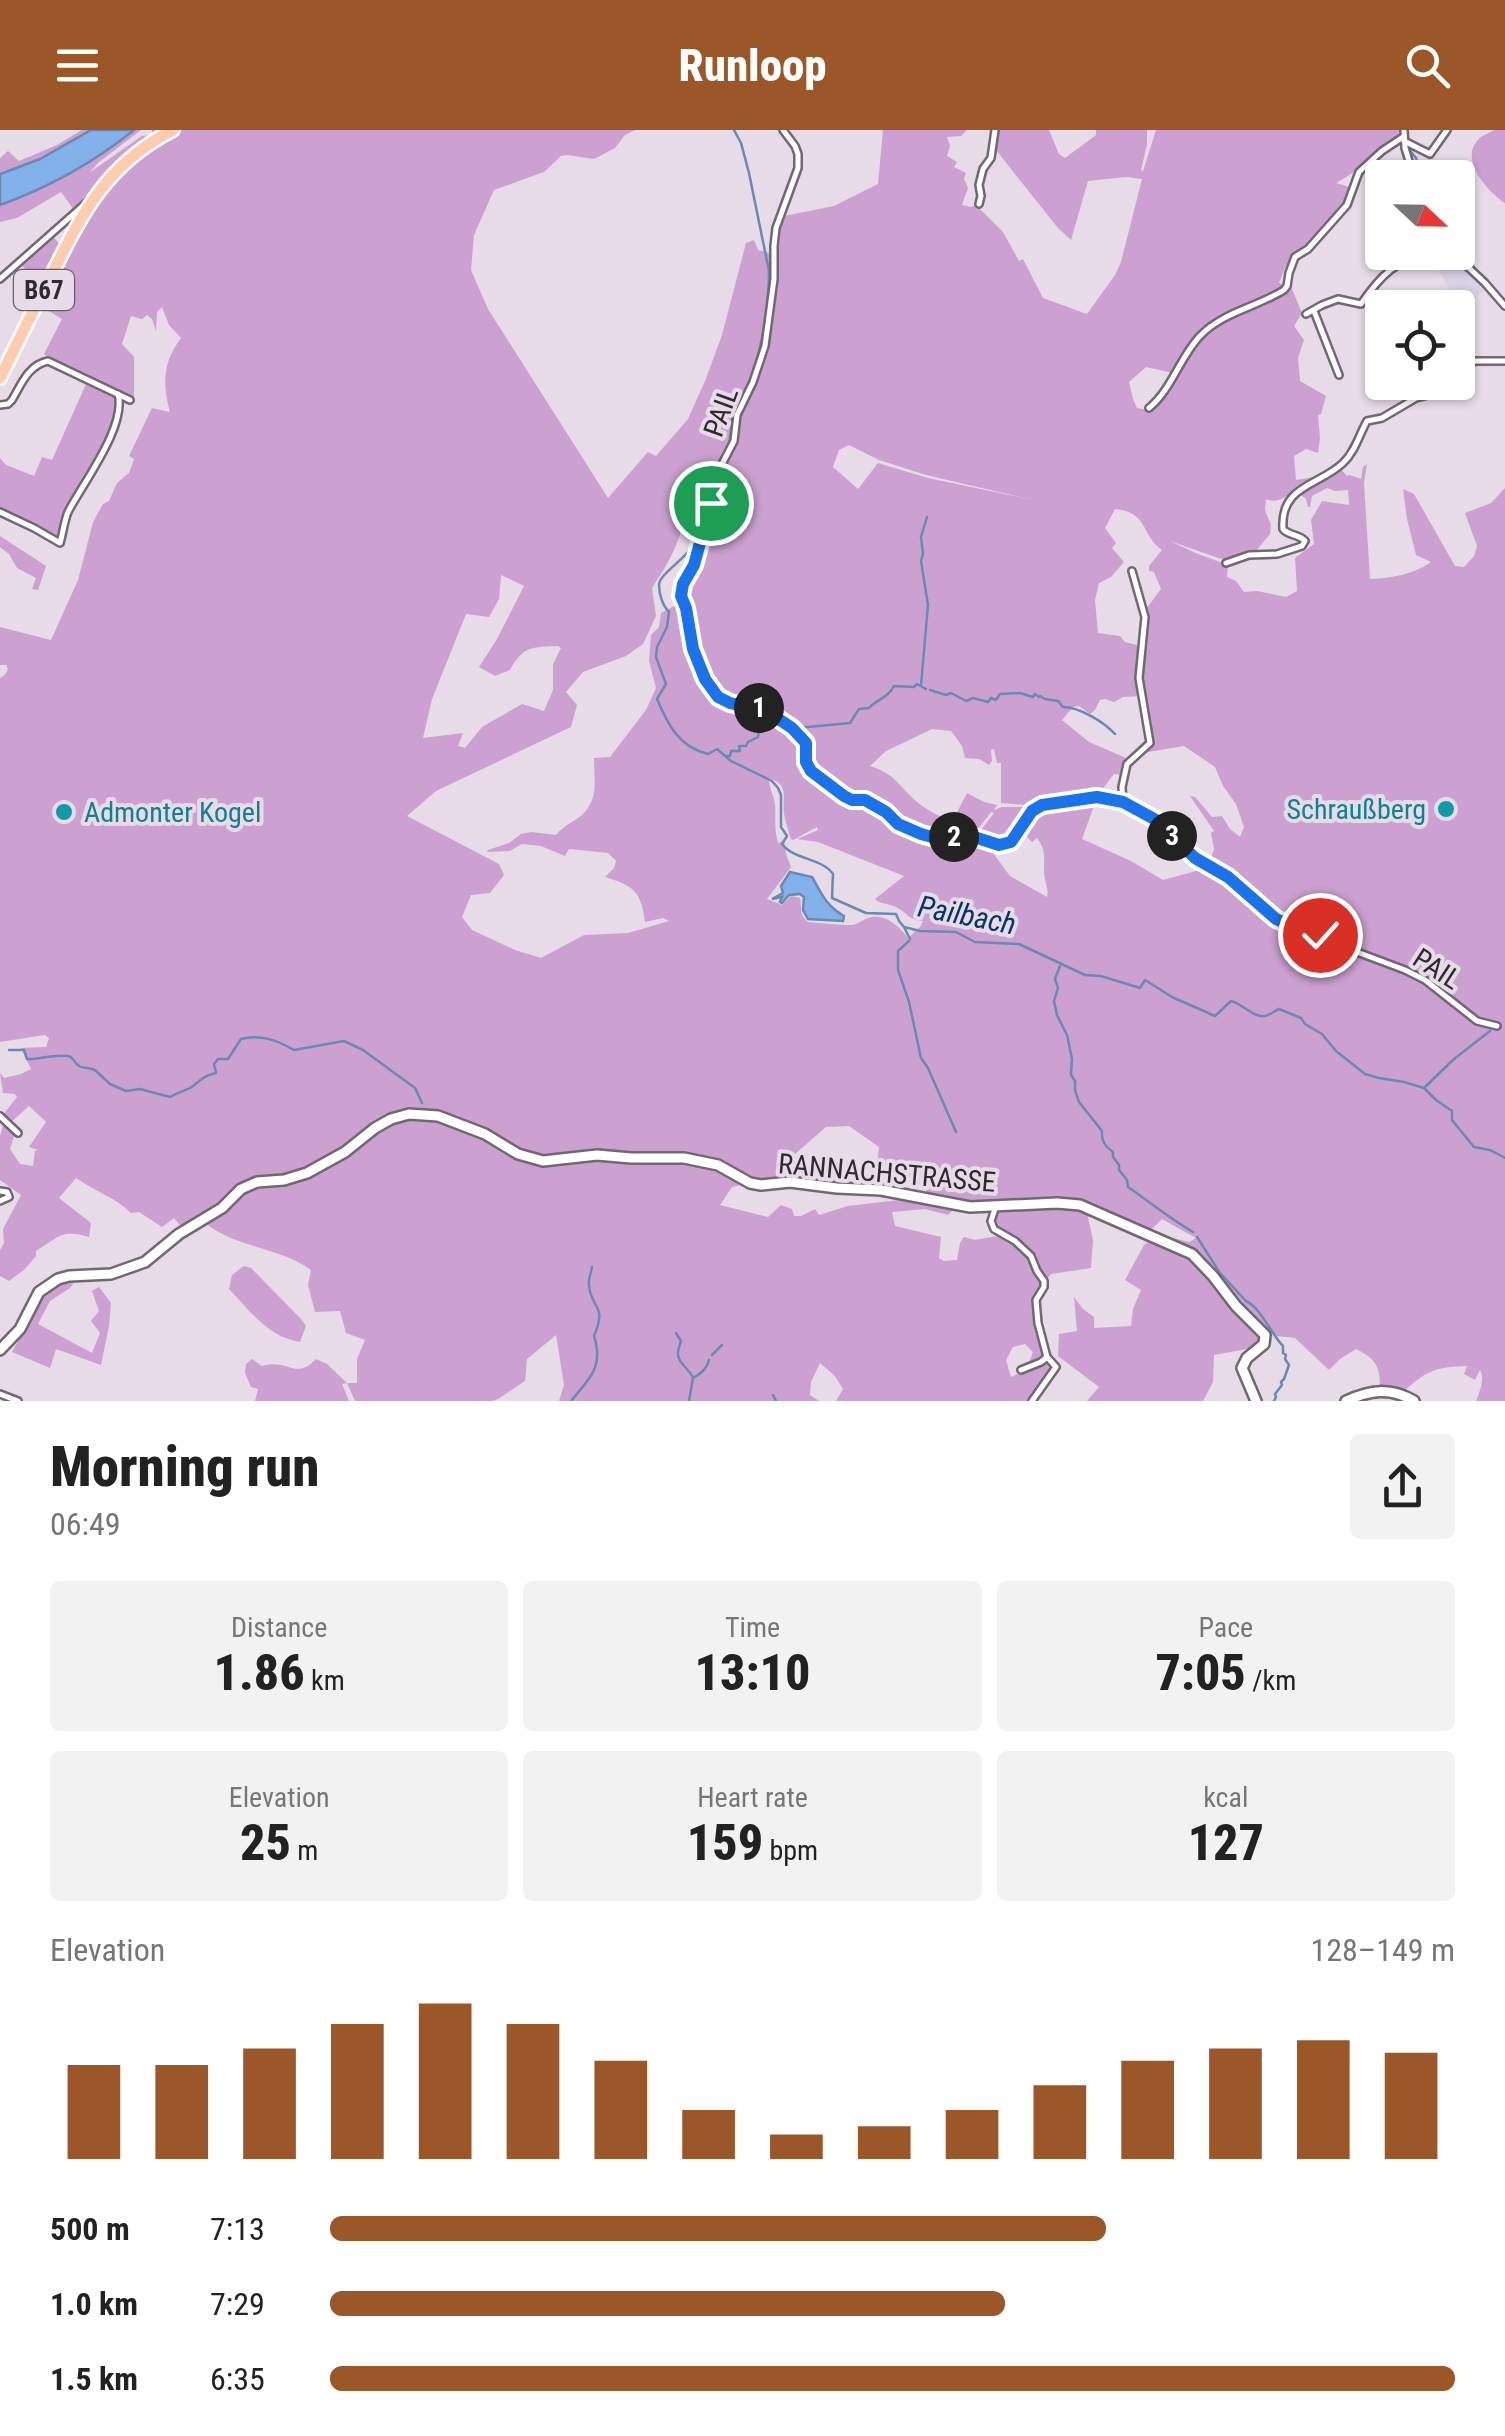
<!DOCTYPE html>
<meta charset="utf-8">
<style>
:root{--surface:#fff;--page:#f2f2f2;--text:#222;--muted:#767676;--accent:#9b5728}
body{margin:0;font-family:"Roboto Condensed",sans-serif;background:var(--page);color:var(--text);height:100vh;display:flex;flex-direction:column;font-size:38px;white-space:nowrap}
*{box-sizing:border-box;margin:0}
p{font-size:32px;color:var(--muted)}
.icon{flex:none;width:55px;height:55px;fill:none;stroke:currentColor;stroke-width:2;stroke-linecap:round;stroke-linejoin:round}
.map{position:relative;height:1271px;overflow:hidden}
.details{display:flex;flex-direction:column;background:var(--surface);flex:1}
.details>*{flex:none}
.needle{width:65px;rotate:112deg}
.fabs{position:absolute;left:1365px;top:30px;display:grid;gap:20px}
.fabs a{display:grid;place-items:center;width:110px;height:110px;border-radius:10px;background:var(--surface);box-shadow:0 2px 8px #0004;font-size:50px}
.pin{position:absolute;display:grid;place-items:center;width:85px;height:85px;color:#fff;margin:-42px;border:5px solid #fff;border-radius:50%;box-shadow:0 2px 10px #0007}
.km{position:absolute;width:50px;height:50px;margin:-25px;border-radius:50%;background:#222;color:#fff;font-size:28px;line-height:50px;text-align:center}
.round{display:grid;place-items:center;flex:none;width:105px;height:105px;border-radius:10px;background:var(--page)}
.overview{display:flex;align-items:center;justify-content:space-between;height:170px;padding:0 50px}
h1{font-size:55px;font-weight:800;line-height:75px}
.stats{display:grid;grid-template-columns:repeat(3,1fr);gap:15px;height:170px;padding:10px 50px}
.stats div{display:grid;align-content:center;border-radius:10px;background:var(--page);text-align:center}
.stats b{font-size:50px;font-weight:800}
.stats small{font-size:28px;font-weight:400}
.stats p{font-size:28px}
.chart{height:280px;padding:20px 50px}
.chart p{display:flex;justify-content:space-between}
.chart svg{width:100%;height:180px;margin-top:10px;stroke:var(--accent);stroke-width:6}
ul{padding:0 50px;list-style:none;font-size:32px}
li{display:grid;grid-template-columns:160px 120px 1fr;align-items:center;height:75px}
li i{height:25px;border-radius:12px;background:var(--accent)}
header{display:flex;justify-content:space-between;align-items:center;height:130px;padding:0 50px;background:var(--accent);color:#fff;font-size:45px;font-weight:800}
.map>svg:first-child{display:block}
.industrial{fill:#d9d1e6}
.green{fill:#cca1d1;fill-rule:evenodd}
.water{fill:#83b2eb;stroke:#6a89b3;stroke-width:2.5}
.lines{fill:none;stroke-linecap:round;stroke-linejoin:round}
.stream{stroke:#6a89b3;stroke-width:2.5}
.street-casing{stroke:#726873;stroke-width:10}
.secondary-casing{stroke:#726873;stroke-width:14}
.primary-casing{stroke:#fff;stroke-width:16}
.street{stroke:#fff;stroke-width:5}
.secondary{stroke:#fff;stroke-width:9}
.primary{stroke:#fecdb0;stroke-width:11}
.route-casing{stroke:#fff;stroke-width:20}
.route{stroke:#1a73e8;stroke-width:12}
.culture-dot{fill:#0f9aa8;stroke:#e6dbe7;stroke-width:4}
.labels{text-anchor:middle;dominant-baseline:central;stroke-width:8;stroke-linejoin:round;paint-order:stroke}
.shield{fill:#e6dbe7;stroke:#655f66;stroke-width:2.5}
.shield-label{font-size:25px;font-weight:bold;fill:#2e2a2f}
.street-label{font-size:28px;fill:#2e2a2f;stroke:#e6dbe7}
.culture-label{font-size:28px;fill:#0d838f;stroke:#e6dbe7;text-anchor:end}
.water-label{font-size:30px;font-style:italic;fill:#053669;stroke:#e6dbe7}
</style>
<header><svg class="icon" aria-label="menu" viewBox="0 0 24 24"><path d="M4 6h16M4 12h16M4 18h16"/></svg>Runloop<svg class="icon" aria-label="search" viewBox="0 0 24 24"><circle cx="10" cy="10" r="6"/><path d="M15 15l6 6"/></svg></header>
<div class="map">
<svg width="1505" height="1271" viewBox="0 0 1505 1271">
<rect width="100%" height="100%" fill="#e6dbe7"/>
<path class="industrial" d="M1428,123H1450L1487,157L1469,175H1460L1448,165L1451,161Z"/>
<g class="green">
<path d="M82,0H91L40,29L0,44V28L8,21L19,31L57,15Z"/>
<path d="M134,0H141L99,32L89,43L142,6L152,5V0H635L625,5L615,18L594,29L567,25L561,26L544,42L494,60L474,105L471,140L488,179L608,368L648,322L656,326L688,289L705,251L722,205L746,113L754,110L758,120L769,123L772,147L771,166C776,139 773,113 779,87L834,76L878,54L883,0H967L961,6L947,7L950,16L947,26L957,32L954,37L966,43L964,49L968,58L962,75L971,77L976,75L1003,102L1019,131L1023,129L1043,168L1087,184L1115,145L1121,132L1142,49L1126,47L1088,51L1071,110L1058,98L996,20L994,15L996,0H1049L1059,24L1065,28L1096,5V0H1147V15L1141,40L1143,41L1156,0H1399L1398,8C1376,22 1359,41 1336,53L1350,57L1345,71L1333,89L1285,138L1279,153L1292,159L1302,183L1294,196L1304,210L1298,228L1300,251L1326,266L1321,284L1318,285L1320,308L1318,323L1306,319L1294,326L1296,350L1326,345L1338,336L1347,346L1350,345L1361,349L1363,337L1367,334L1364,353L1370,449C1392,448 1412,445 1431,432L1416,425L1407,389L1403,359L1414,364L1455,436L1464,437L1474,426L1477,416L1465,383L1491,373L1505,358V1271H1476C1480,1261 1485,1249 1480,1240L1475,1250L1464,1244L1467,1236C1434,1237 1426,1241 1402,1263L1380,1258C1380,1236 1376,1229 1356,1219L1340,1229L1329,1240L1295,1208L1276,1206L1272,1202L1269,1215L1214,1225L1213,1252L1203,1271H1087L1099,1257L1058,1226L1059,1204L1077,1201L1074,1167L1083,1179L1094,1187V1198L1131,1196L1133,1179L1141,1160L1125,1150L1144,1115L1160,1105L1189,1112L1196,1108L1162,1089L1150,1101L1085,1074L1093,1110L1091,1138L1051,1144L1047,1149L1045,1164H1037C1033,1188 1034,1219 1054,1236L1032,1271H836L843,1259L835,1246L820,1233L811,1252L810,1265L819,1271H559L564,1255L556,1205L527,1229L525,1251L498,1269L492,1271H355L347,1253L342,1254L349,1271H255L258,1259L251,1257L245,1243L246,1234L252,1229L262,1236C289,1228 295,1251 316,1229L327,1234L347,1253H357V1229L365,1210L346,1203L340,1181L315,1182L308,1155L311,1140C280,1117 235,1118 204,1092L183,1105L180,1095L174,1088L162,1097L139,1082L131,1083C115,1067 94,1061 76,1048L59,1068L91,1093L89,1107C61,1099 59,1107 36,1121V1126L25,1139L9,1151L0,1146V1120L4,1113L3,1099L21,1065L0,1050V1006L4,992L15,1003L10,1019L20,1034L33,1036L35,1021L38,1020L29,1017L46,992L29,976L10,993L2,986L17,967L15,964L3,963L0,943L4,948L21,944L31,939L21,918L46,917L49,908L45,905L0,912V548C5,545 10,541 6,535H0V497L51,510L78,450L93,392L103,374L109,371L117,353L129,343L134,329L129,326L152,278L170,282C162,253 163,232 181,208L169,195L162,177L157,182L156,201L152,189L147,185L142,189L131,186L122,214L134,227V268L61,235L44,224L62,189L37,174C56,135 74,93 100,58C115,39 135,26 151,10C120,27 100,58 74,80L61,62L17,88L0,92V75C50,57 93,33 134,0ZM1146,237L1177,244L1157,272L1148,280L1137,278L1133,269L1129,252ZM733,304L734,311L718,342L693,435L681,460L685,477L680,473L661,483L659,497L651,505L649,531L656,558L646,580L610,627L594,628C594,648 599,669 583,684C574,692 564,695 556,705L531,702L521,704L509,713L488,720L487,722L510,721L522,714L541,716L565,726L569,719L608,723L616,731L614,738L605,747C634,756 641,761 645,792L663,788L669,791L628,803L584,805L541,828L515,820L472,800L462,787L471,765L490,763L504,745L499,734L407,686L436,661L571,597L577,575L566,562L583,542L626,526L643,514L656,486L652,458C668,434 680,413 685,385L692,387L712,361L716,340ZM849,315L879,330L926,345L1029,369L928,348L878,333L858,359L833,337L839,320ZM1327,358L1335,361L1348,360L1349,375L1322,371L1311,390L1314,414L1295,428L1297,461L1286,467L1257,461L1244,462L1236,451L1227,447L1228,435L1198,424L1170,411L1227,431L1255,422L1270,404L1271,395L1265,380L1266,369C1277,374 1286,367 1295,360L1306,369L1308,377H1310L1312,366ZM1115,379C1149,382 1141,406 1162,420L1149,436V441L1154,442L1161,459L1146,479L1147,494L1141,545L1152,615L1147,620L1148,622L1184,616L1215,637L1223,656L1236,674L1244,697L1240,707L1230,699L1222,686L1212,687L1195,667L1190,666L1214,701L1211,703L1214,719L1208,736L1229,747L1276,788L1309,803C1274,796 1254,770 1228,749C1222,744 1214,741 1207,738L1163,750L1131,731L1082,709L1096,670L1085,669L1039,678L1023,698V703L1032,712L1037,708C1046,720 1044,727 1044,741C1044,752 1049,757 1047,767L1010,746L990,719L982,716H959L976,702L955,692L978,699L991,682L994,683L981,700L1009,712L1016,704L1033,677H1002L994,680L997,675L984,672L967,663L952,692C939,686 926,680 916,671C897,654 895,644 870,636L886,621L932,599L951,601L962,616L965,628L979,629L989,635L992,631L991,620L994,619L997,633H1001V673L1026,675L1098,665L1114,644L1123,645L1126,628L1089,612L1062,590L1073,577L1079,576L1090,584L1095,580L1100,570L1105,569L1114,572L1123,567L1141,566L1138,546L1142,523L1137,515L1125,512L1120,506L1098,503L1095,470L1099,453L1111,447L1124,432L1112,418L1116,413L1105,398ZM501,445L524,456L497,509L479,537L495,546L510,540C523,516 532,517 558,516L561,518L553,534V560L544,581L522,574L482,597L465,618L458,616L463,603L423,608L432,569L466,484L489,487L499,469ZM769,648C790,656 782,665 784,683C785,692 789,701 791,709L793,710L817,697L818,700L797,709L818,712L904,746L875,769C882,775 888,773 896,777C908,783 908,790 923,791L920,797L908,808C900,797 883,781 866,789C861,791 857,795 851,795C837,795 822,793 808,792C799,786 802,777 800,768L791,766L782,775L767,769L791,737L786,724L784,711L778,713C774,700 776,688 775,675C774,665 769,659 769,648ZM849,996L879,1017L877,1036L924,1056L927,1062L958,1073H998C995,1089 989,1092 1003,1105L975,1110L964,1107L960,1113L957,1130L944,1131L939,1128L941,1107L895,1096L892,1082L925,1079L948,1085L955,1078L916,1068L848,1076L819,1085L815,1079L801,1086H794L792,1079L781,1075L768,1087L720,1075L732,1057L779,1046L795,1024L826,997ZM1025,1214L1033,1222L1026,1240L1011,1247L1006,1230L1013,1217Z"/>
<path d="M1494,0H1505V73C1488,62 1456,27 1481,7C1485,4 1490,3 1494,0Z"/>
<path d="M52,105L60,115L51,132L53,136L47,148L38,143L32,147L21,134Z"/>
<path d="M87,252L116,265C123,299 82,347 69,377C65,387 63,398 60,409L0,378V328L6,335L34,346L42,327L52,330Z"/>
<path d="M0,406L46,436L38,460L32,459L36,448L17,438L9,424L0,417Z"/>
<path d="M244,1136L251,1138L301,1189L306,1196L300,1212C269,1208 249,1180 229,1159L232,1145Z"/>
<path d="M63,1141H76L77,1148L70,1158L50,1171L38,1194L92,1223L100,1203L91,1191L99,1181L92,1161L99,1157L111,1173L109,1196L101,1235L56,1219L50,1238L12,1222L49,1155Z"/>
</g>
<g class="water">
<path d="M91,0H134C93,33 50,57 0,75V44L40,29Z"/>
<path d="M790,742L812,747C822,764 826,776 844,786L843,791L808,789L803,780L804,767L800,764L789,765L782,773L780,772L782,767L772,769L783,763L781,756Z"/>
</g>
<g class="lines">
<g class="stream">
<path d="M734,0L741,13L749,43L769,141C769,179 762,218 749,254C745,263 737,270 734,280C730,292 733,306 727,318C723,327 715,334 713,345C713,347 714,350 713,352C711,362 700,369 697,378C692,390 698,402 693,415C687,428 659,444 659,455C659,465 663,476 669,482L667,497L657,517L656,527L666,554L657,569C668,595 679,617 708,624L717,619L731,631L772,651L778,658L781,665V697L787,706L782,714C794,730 822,728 833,744L832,768L866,783L896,784L899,791L904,797L920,801L956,802L975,812L1019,814L1085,845L1101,846L1140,858L1145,850L1172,867L1215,886L1231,871C1241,873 1254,888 1265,886C1270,885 1274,881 1279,879L1301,888L1305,894L1322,904L1336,921L1365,944L1379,948L1404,952L1424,958L1436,970L1452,981V990L1474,1017L1490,1020L1505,1028"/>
<path d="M1408,18L1416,28L1422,48"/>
<path d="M1458,120L1505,171"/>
<path d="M921,555L928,475L921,431L923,424L921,407L927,387"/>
<path d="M930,560L946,565L951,563L966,571L973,568L988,572L991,568L996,570L1000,564L1020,563L1033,567L1035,564L1039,567L1040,566L1045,569L1058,571L1063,577C1080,577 1105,593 1115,604"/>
<path d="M774,584L797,598L850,593L859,579L869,578C877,569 888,568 894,556L914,557L917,554L926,559"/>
<path d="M727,626H730L731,621H740L739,616H746L748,612L758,607L759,600L766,597L767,592L771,587"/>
<path d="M904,797L910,809"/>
<path d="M909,811L898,821V840L909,872L921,928L928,938L956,1002"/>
<path d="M1060,836L1055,849L1058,858L1054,871L1057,885L1067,905L1072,929L1071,945L1075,951V960L1079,972L1102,1001C1101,1011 1105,1016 1113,1022V1027L1119,1035V1040L1127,1050L1128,1057C1151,1073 1169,1088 1193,1102"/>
<path d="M9,920H24L27,929C38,930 48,925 60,926"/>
<path d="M62,926C74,924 72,931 79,936C83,938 90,938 95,940L110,954L126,961L140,959L170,967C177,963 184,961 190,958C202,950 202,946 216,943L214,934L218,929H228L241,909C260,904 277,910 294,920L344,911L363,920L415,958L422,973"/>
<path d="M1424,958L1454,929L1490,901"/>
<path d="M1197,1107L1220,1143L1246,1171C1261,1178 1271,1204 1283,1216V1223L1286,1225L1285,1229L1289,1235L1284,1249L1281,1252L1282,1255L1275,1264L1276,1267L1274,1271"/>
<path d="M676,1203L681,1211C680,1215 678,1219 678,1223C677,1233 690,1239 693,1248"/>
<path d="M712,1225L722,1215"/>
<path d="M773,1265L776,1271"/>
<path d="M571,1271C590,1248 604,1237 594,1206C608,1174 590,1178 589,1155C588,1149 591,1143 592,1137"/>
<path d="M689,1271L693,1248C701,1244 707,1239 709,1230"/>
</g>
<defs>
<g id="street">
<path d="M783,0L795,16L798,24V38L776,98L774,116V149L765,216L753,252L737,285L734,311L718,342L693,435L681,460L693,519L712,562L730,573L760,579L775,586L803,608L807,622L806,631L811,641L844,666L865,671L886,683L898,694L931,708L943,710L971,707L999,715L1006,714L1016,706L1032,681L1042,675L1097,667L1128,675L1156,690L1202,734L1228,747L1276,789L1294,798L1320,805L1349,819L1405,840L1425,850L1477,891L1497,896"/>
<path d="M1404,0L1405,18L1414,48"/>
<path d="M1404,11L1430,24L1447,0"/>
<path d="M979,74L981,66L979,55L983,39L991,28L995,0"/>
<path d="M1452,122L1485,153L1505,176"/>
<path d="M0,149L86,73"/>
<path d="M1314,181L1339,245"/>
<path d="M1306,184L1322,175L1338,169L1361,174C1380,146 1397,129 1430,122"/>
<path d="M1458,243L1475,231H1505"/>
<path d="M0,275L8,274L12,270C21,255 28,235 48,231L130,270"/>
<path d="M1149,278C1172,259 1180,227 1200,206C1223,182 1257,177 1284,160L1287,156L1289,143L1295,127L1308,119L1347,75L1359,42L1382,21L1403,7"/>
<path d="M0,382L34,398L60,413C63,403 64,392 68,382C83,353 127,296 118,264"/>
<path d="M1226,433L1249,425L1277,424L1302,416L1305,411C1299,404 1289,406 1283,399C1280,355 1319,356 1343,333C1355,322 1359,305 1367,291L1382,288L1416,268L1440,262L1450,252"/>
<path d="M1123,673L1122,657L1127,634L1150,613L1139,548L1145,487L1132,441"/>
<path d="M1159,691L1187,698"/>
<path d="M0,986L18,1003"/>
<path d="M0,1061L7,1062L9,1067L0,1071"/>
<path d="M996,1076L991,1091L994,1099L1015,1111L1031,1126L1037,1141L1044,1151V1157L1036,1170L1038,1193L1047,1227L1056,1237L1032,1271"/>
<path d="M1021,1240L1041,1232L1047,1227"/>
<path d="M0,1264L18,1271"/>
</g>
<g id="secondary">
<path d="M0,1220L20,1199L39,1162L58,1149L69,1146L111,1144L145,1132L179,1104L222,1078L241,1059L257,1052L284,1050L307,1043L345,1022L375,998L391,989L409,984L438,986L485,1004L518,1024L543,1031L597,1025L631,1028H684L718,1035L750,1053L761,1055L790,1052L837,1058L881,1060L970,1077L1057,1073L1080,1075L1192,1124L1213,1146L1236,1176L1265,1205L1264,1214L1247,1228L1242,1238L1256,1271"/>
<path d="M1346,1271C1370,1260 1390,1257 1414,1271"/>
</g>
<path id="primary" d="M0,248C17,213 34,179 52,144C83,81 108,33 173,0"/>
</defs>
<use href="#street" class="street-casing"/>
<use href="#secondary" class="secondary-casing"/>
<use href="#primary" class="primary-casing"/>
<use href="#street" class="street"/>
<use href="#secondary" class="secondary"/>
<use href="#primary" class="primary"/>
</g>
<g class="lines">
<defs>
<path id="route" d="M711,373L694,435L683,454L681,466L686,478L693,519L705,549L718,567L730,573L768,582L792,598L806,613V632L811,641L844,666L852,670H865L886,682L898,694L921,704L943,710L971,706L999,715L1011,712L1032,681L1042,675L1097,667L1123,672L1156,690L1195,728L1228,747L1276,789L1300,800L1320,805"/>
</defs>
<use href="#route" class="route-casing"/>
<use href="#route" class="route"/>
</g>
<g class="culture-dot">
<circle cx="1446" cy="679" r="10"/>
<circle cx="64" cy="682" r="10"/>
</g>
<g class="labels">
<rect class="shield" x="14" y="140" width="60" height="40" rx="8"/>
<g class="shield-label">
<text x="44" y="160">B67</text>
</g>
<g class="street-label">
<text transform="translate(721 282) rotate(-70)">PAIL</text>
<text transform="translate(1437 839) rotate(33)">PAIL</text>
<text transform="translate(887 1043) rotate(5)">RANNACHSTRASSE</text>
</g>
<g class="culture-label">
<text x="1426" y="679">Schraußberg</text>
<text x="84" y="682" text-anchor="start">Admonter Kogel</text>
</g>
<g class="water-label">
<text transform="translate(967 785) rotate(11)">Pailbach</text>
</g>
</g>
</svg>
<div class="fabs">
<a><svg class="needle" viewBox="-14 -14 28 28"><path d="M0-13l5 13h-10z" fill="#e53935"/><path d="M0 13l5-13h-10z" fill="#767676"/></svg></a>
<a><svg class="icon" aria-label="locate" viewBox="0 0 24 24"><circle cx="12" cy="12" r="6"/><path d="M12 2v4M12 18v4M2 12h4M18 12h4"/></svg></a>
</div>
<div class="pin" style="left:711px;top:373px;background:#1e9e55"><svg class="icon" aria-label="arrive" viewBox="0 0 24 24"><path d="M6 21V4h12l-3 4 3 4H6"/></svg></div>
<div class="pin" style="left:1320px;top:805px;background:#d93025"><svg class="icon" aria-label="check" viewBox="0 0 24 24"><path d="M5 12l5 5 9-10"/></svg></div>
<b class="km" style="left:759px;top:578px">1</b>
<b class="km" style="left:954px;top:707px">2</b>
<b class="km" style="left:1172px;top:706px">3</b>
</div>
<section class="details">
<div class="overview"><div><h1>Morning run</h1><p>06:49</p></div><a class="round"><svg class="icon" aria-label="share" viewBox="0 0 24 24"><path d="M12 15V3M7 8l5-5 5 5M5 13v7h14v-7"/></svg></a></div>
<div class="stats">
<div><p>Distance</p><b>1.86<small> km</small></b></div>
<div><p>Time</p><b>13:10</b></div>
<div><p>Pace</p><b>7:05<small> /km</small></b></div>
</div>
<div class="stats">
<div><p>Elevation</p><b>25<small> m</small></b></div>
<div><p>Heart rate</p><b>159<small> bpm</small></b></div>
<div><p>kcal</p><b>127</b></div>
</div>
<div class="chart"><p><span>Elevation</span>128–149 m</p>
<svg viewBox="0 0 160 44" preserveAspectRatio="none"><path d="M5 44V21M15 44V21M25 44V17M35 44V11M45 44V6M55 44V11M65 44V20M75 44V32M85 44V38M95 44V36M105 44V32M115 44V26M125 44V20M135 44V17M145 44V15M155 44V18"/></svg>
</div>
<ul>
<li><b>500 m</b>7:13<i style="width:69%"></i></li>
<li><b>1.0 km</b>7:29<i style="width:60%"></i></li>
<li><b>1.5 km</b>6:35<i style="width:100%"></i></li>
</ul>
</section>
